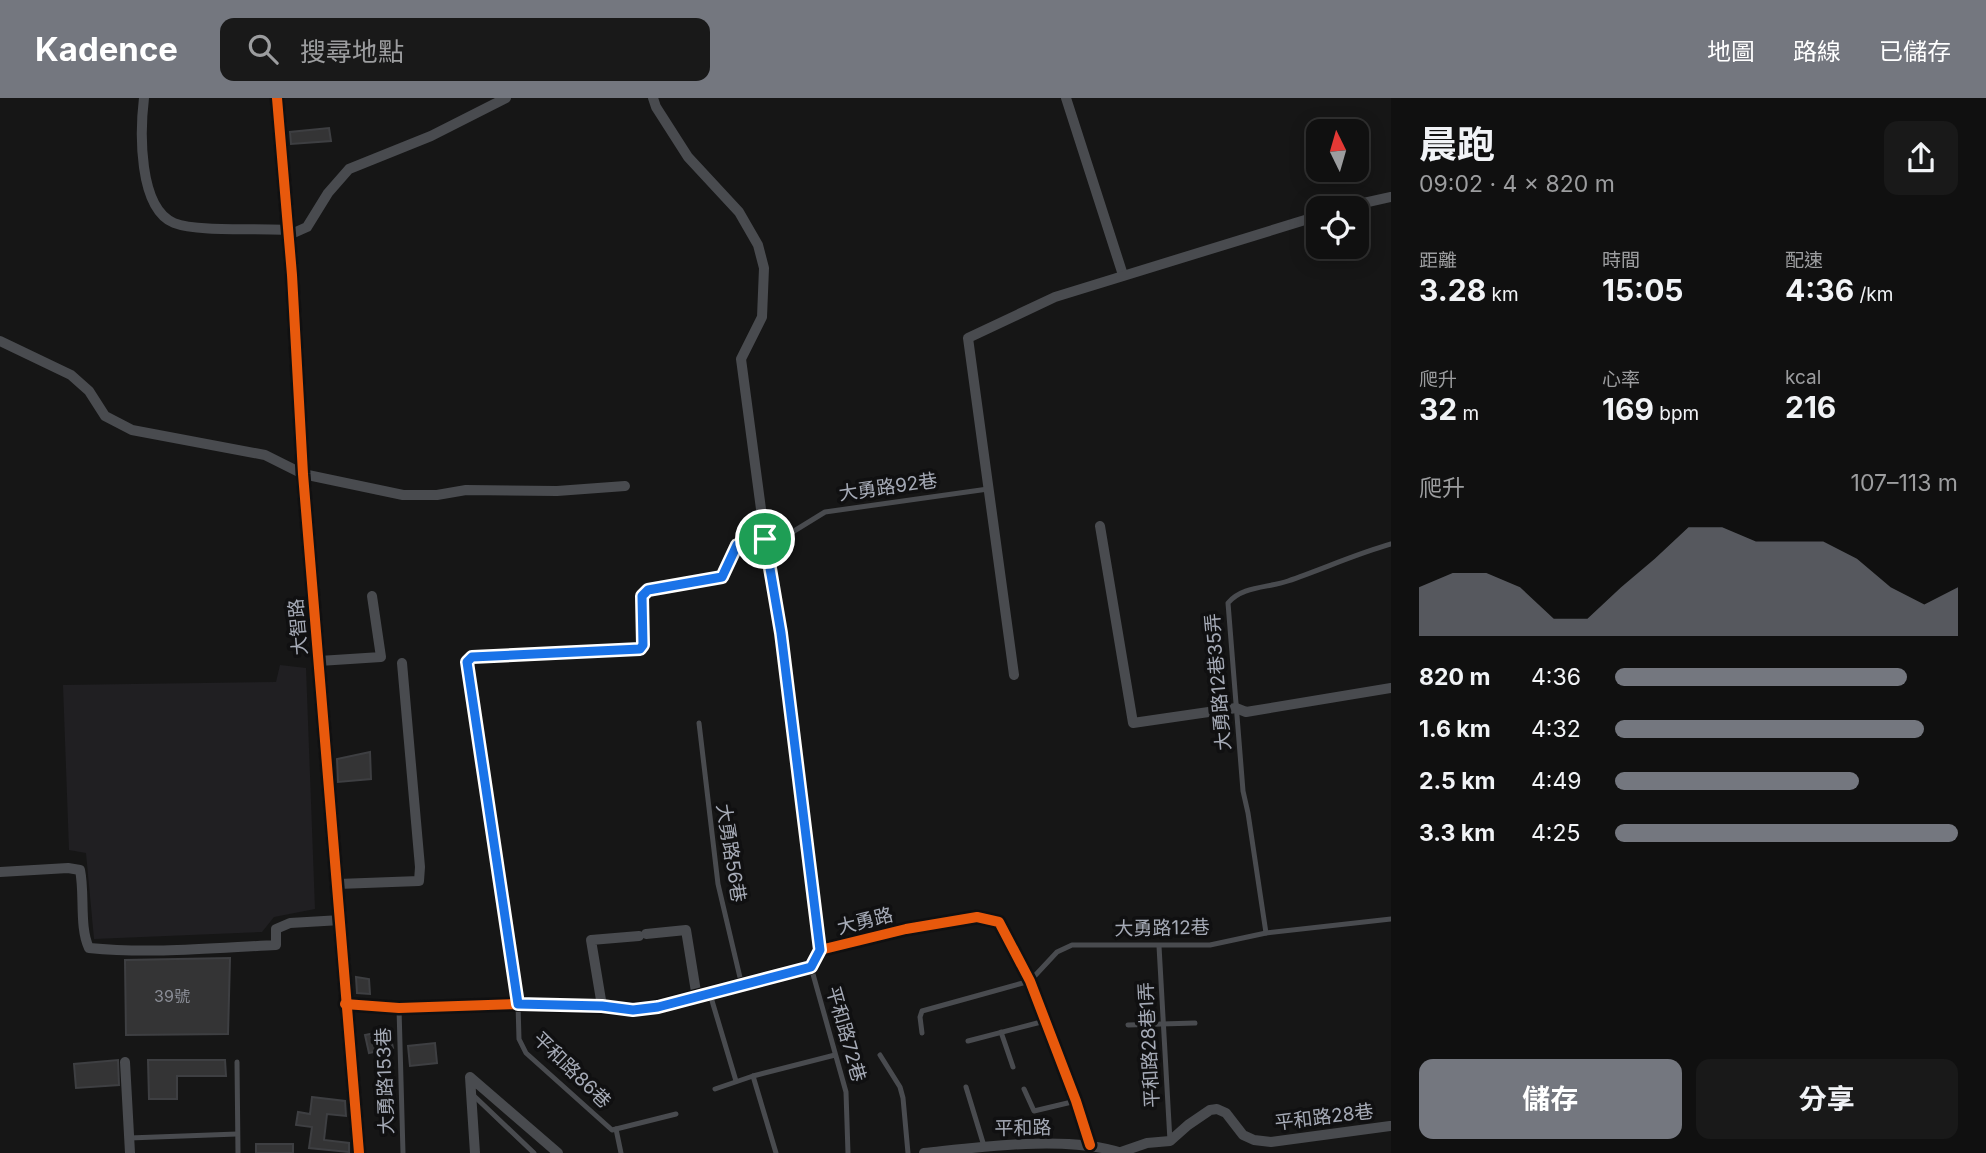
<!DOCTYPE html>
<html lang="zh-TW">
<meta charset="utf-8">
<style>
:root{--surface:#101010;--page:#191919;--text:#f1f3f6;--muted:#9c9d9f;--line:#303030;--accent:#74777f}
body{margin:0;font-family:Inter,"Noto Sans TC",sans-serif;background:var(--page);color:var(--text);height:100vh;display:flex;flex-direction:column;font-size:26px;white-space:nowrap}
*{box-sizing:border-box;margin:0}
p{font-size:23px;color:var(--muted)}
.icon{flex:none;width:38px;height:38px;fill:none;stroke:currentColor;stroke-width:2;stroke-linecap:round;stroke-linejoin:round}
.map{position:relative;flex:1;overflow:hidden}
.drawer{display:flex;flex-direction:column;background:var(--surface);width:595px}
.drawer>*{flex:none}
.needle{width:46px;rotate:355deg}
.buttons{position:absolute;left:1306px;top:21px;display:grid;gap:14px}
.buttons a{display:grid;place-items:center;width:63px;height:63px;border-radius:14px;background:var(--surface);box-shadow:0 4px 18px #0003,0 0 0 2px var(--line);font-size:35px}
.pin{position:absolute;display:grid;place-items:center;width:60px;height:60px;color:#fff;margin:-30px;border:4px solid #fff;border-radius:50%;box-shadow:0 2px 7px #0007}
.round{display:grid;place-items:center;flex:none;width:74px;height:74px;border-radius:14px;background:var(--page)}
.head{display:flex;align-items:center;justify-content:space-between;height:119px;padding:0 28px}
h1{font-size:38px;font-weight:700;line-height:52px}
.metrics{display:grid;grid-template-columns:repeat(3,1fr);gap:10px;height:119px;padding:7px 28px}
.metrics div{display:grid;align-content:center}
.metrics b{font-size:30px;font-weight:700}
.metrics small{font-size:19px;font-weight:400}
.metrics p{font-size:19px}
.chart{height:196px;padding:14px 28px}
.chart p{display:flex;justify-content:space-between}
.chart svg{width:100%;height:126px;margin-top:7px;fill:var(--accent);opacity:.7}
.cta{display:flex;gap:14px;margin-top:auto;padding:14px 28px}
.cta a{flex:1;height:80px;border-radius:14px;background:var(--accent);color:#fff;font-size:28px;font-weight:700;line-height:80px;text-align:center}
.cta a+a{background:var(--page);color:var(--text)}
ul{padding:0 28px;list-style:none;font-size:23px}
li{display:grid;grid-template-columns:112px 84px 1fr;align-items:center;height:52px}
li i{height:18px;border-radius:9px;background:var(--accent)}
header{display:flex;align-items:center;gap:42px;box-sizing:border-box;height:98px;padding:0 35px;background:var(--accent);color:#fff}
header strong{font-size:33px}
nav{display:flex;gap:38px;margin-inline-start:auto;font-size:24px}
.search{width:490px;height:63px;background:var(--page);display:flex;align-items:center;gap:18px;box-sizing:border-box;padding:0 24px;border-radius:14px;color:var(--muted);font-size:26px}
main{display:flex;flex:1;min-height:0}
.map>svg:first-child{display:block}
.built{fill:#201f22}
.building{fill:#343435;stroke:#3e3f42;stroke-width:2}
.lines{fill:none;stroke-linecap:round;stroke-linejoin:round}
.lane{stroke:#494b4f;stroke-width:5}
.street{stroke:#494b4f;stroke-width:10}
.secondary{stroke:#48494d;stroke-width:14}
.cycleway-casing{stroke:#101011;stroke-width:15}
.cycleway{stroke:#e8590c;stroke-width:10}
.route-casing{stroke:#fff;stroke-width:14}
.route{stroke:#1a73e8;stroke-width:9}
.labels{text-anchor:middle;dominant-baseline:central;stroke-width:7;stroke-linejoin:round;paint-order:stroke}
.number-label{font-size:16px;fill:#8a8d96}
.street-label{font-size:19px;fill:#a6abb7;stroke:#101011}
</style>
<header>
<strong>Kadence</strong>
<div class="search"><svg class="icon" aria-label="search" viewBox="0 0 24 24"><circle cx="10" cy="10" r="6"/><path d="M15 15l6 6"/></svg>搜尋地點</div>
<nav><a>地圖</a><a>路線</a><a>已儲存</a></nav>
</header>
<main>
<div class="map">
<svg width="1391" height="1055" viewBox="0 0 1391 1055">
<rect width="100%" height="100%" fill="#161616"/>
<path class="built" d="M280,567L306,570L315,811L274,819L262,834L94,841L86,755L69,752L63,587L276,584Z"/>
<g class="building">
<path d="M329,30L331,43L291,46L290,34Z"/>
<path d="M370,654L371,681L338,684L337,661Z"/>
<path d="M230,860L228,936L126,937L125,862Z"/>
<path d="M356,879L369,881L370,896L357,895Z"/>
<path d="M389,932L393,950L369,955L365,937Z"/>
<path d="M435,945L437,965L410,968L408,948Z"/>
<path d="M118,962L119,987L76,990L74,966Z"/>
<path d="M148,962H225L226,978H177V1001H149Z"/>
<path d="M312,999L345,1003L346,1018L327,1016L324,1042L349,1045V1054L309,1050L312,1029L296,1027L298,1014L310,1016Z"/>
<rect x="256" y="1046" width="37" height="9"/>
</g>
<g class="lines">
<g class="lane">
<path d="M699,625L718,786L742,888"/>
<path d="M1266,835L1248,715L1243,693L1228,505C1242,488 1268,490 1288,483C1323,471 1356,456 1391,446"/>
<path d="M1159,848L1170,1043"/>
<path d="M811,869L846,994L848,1055"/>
<path d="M710,896L736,983"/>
<path d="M399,910L403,1055"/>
<path d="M1128,927L1195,925"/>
<path d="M1001,934L1013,969"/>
<path d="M922,935L920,919L922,913L1030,883L1057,854L1072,847H1210L1266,835L1391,821"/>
<path d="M968,943L1045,923"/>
<path d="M880,957L900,989L903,1000L908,1055"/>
<path d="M237,964L238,1055"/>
<path d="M753,978L776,1055"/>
<path d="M966,989L984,1048"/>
<path d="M715,991L753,978L835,957"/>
<path d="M1024,991L1034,1013L1076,1003"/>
<path d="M473,997L534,1055"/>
<path d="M676,1016L612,1032L526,955L519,941L518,906L467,564L472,559L640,551L643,547L642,498L647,492L722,479L737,447L786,438L825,414L988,391"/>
<path d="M616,1031L621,1055"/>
<path d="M129,1040L237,1036"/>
</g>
<g class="street">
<path d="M144,0C140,33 138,110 174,125C197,134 260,130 288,132"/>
<path d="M653,0L656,9L688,59L739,114L758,147L764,170L762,219L741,261L765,441L781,535L820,852"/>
<path d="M1066,0L1123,177"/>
<path d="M1341,110L1391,99"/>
<path d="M289,137L307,129L328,95L349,71L431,38L506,0"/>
<path d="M0,243L71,277L89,293L105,318L132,332L265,357L303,376L403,397H437L466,392L557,393L625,388"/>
<path d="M1100,428L1133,625L1236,610L1246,614L1391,590"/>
<path d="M319,563L381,559L372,498"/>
<path d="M1014,577L968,240L1055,199L1318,118"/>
<path d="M0,774L68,770L80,772C85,796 79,829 89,850C151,856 213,850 276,847V831L290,825L341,822"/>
<path d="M338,786L419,783L420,769L402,565"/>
<path d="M646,836L686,832L697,900"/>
<path d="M345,906L399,910L518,906L646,911L811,869L820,852L906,831L977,819L999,824L1030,883L1076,1003L1090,1047"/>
<path d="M602,908L591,842L639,838"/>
<path d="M125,964L130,1055"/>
<path d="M1121,1054L1147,1045L1170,1043L1188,1027L1210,1012L1217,1011L1226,1015L1243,1037L1254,1042L1271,1044L1390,1028"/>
<path d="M475,1055L470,979L558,1055"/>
<path d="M924,1055C982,1049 1067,1037 1122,1055"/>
</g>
<path class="secondary" d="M277,0L292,177L303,376L359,1055"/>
<defs>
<g id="cycleway">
<path d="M277,0L292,177L303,376L359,1055"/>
<path d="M345,906L399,910L518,906L646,911L811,869L820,852L906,831L977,819L999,824L1030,883L1076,1003L1090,1047"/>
</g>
</defs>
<use href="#cycleway" class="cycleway-casing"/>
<use href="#cycleway" class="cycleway"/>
</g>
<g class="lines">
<defs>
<path id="route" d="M765,441L781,535L820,852L811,869L658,909L633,912L602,908L518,906L467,564L472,559L640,551L643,547L642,498L648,492L722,479L737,447Z"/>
</defs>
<use href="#route" class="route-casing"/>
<use href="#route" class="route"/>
</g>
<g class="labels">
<g class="number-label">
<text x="172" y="898">39號</text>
</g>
<g class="street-label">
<text transform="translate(888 389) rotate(-8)">大勇路92巷</text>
<text transform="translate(298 529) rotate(-95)">大智路</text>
<text transform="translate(1218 584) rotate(-95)">大勇路12巷35弄</text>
<text transform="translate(731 755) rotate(81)">大勇路56巷</text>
<text transform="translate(865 823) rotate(-14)">大勇路</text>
<text transform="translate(1162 830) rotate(-1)">大勇路12巷</text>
<text transform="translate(846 936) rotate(74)">平和路72巷</text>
<text transform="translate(1149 947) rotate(-93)">平和路28巷1弄</text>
<text transform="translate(572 972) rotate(44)">平和路86巷</text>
<text transform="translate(385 983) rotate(-92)">大勇路153巷</text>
<text transform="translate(1324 1019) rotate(-7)">平和路28巷</text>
<text transform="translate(1023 1030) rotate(-1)">平和路</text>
</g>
</g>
</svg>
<div class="buttons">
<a><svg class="needle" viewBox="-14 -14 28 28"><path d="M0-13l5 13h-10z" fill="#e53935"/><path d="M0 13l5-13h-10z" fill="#9c9d9f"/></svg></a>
<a><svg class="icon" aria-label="locate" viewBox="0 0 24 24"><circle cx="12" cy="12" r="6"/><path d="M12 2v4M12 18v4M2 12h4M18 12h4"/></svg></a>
</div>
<div class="pin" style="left:765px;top:441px;background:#1e9e55"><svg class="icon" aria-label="arrive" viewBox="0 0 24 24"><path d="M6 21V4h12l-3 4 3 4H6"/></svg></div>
</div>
<section class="drawer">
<div class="head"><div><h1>晨跑</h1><p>09:02 · 4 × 820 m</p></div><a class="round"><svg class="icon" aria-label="share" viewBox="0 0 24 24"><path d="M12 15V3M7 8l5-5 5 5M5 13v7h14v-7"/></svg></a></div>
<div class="metrics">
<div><p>距離</p><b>3.28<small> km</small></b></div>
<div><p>時間</p><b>15:05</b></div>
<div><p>配速</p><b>4:36<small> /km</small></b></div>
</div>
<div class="metrics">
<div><p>爬升</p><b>32<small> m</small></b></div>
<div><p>心率</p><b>169<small> bpm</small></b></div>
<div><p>kcal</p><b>216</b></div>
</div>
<div class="chart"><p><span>爬升</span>107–113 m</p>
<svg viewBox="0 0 160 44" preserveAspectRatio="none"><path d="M0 44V27L10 22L20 22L30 27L40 38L50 38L60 27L70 17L80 6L90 6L100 11L110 11L120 11L130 17L140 27L150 33L160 27V44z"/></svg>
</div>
<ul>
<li><b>820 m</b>4:36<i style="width:85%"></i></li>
<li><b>1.6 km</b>4:32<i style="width:90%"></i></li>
<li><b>2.5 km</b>4:49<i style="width:71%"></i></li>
<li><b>3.3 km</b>4:25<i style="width:100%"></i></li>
</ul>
<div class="cta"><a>儲存</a><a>分享</a></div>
</section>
</main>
